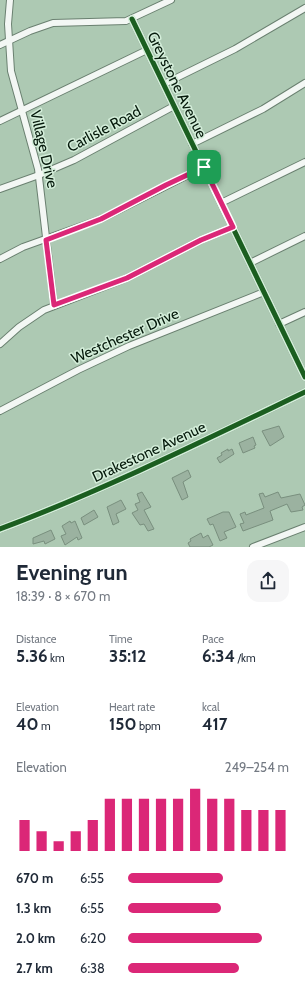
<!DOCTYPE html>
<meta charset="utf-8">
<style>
:root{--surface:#fff;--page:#f6f6f7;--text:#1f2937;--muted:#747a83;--accent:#db2777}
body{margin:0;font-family:Cabin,sans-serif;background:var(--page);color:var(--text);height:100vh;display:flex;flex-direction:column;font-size:15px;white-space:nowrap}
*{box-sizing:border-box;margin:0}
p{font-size:13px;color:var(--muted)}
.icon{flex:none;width:22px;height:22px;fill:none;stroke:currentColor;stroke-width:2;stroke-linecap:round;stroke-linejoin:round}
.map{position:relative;height:547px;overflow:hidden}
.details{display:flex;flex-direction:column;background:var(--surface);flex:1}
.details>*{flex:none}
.pin{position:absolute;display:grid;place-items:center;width:34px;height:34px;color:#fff;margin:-17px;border-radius:8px;box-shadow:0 2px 6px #0006}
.round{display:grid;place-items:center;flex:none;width:42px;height:42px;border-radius:12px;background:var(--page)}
.overview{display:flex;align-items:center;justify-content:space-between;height:68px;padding:0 16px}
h1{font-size:22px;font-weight:700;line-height:30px}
.stats{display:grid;grid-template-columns:repeat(3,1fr);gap:6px;height:68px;padding:4px 16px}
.stats div{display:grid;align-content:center}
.stats b{font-size:17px;font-weight:700}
.stats small{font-size:11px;font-weight:400}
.stats p{font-size:11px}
.chart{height:112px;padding:8px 16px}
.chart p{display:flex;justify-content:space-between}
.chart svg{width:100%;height:72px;margin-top:4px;stroke:var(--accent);stroke-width:6}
ul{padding:0 16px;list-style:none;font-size:13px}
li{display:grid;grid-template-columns:64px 48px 1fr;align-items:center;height:30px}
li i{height:10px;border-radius:5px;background:var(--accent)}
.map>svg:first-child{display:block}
.building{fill:#9bb2a0;stroke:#798f7e}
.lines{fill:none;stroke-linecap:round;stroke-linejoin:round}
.minor-casing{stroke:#6a8070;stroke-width:8}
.minor{stroke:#f3f7f4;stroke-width:6}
.cycleway-casing{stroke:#d4eeda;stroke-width:8}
.cycleway{stroke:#1b5e20;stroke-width:5}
.route-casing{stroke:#fff;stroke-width:8}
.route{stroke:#db2777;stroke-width:5}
.labels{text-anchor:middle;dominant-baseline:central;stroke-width:3;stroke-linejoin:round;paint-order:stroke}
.street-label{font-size:15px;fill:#05190b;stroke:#d4eeda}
</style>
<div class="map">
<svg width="305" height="547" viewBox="0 0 305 547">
<rect width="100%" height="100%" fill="#adc9b3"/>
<g class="building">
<path d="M279,426L284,437L270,446L262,431Z"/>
<path d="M253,437L256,445L254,446L255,448L243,453L239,443Z"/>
<path d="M228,449V451L232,449L234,454L220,463L217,458L222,455L221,453Z"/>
<path d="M188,470L191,477L183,482L188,497L182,500L172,478Z"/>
<path d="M142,492L151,507L144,510L154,529L148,531L144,524L140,525L132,513L138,510L135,504L140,502L137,494Z"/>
<path d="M278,492L281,498L300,494L305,505L302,507L303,510L291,512L287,504L270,511L273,520L243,531L240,524L244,523L240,514L245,512L246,515L264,508L259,494L263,493L265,497Z"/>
<path d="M121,500L126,509L116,514L119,522L113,525L107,507Z"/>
<path d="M94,510L98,517L84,525L81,518Z"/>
<path d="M223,512H229L236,527L224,532L227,538L220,541L213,524L210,525L207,519Z"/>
<path d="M70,521L71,523L75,521L82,538L78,540L77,537L65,545L61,536L66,534L62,526Z"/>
<path d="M51,530L55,539L45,544L44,541L33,544V538Z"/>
<path d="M201,533L203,538L208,535L213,545L209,547H190L188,543L191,541L190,539Z"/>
</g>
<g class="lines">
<defs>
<g id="minor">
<path d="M10,0L8,24L11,71L38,169L54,305"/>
<path d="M132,19L305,377"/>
<path d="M0,45L30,31L53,23L126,21L171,0"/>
<path d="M164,84L235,49L305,8"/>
<path d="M0,121L147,50"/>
<path d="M192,144L263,109L305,83"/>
<path d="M0,189L39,175L74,160L174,106"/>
<path d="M221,203L305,162"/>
<path d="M0,259L23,247L101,219L204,167"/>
<path d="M250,263L305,236"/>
<path d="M279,324L305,312"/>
<path d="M0,344L19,327L44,310L127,278L201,240L233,227"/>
<path d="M0,411L78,370L129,346L264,292"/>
<path d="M0,529C104,490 205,440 305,392"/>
<path d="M253,547L305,527"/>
</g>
</defs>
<use href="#minor" class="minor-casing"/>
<use href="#minor" class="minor"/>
<defs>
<g id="cycleway">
<path d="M132,19L305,377"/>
<path d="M0,529C104,490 205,440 305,392"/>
</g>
</defs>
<use href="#cycleway" class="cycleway-casing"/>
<use href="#cycleway" class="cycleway"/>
</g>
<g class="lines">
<defs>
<path id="route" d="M204,167L233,227L201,240L127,278L54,305L46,240L101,219L166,185Z"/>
</defs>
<use href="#route" class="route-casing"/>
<use href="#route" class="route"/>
</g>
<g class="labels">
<g class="street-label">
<text transform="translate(177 85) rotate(64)">Greystone Avenue</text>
<text transform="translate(104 129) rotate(-28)">Carlisle Road</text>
<text transform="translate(44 149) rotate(77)">Village Drive</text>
<text transform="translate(125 336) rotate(-24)">Westchester Drive</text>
<text transform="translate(149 452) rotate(-25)">Drakestone Avenue</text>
</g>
</g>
</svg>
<div class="pin" style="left:204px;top:167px;background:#1e9e55"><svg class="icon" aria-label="arrive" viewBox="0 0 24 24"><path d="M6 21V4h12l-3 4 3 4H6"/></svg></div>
</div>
<section class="details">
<div class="overview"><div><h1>Evening run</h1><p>18:39 · 8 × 670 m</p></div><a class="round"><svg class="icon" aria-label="share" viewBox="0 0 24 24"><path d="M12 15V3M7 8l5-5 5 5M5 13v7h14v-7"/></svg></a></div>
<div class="stats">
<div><p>Distance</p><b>5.36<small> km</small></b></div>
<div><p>Time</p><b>35:12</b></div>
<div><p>Pace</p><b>6:34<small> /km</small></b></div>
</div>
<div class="stats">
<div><p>Elevation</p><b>40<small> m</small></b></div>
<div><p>Heart rate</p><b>150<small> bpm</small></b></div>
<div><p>kcal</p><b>417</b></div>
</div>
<div class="chart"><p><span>Elevation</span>249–254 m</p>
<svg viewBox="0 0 160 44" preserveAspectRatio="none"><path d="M5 44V25M15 44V32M25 44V38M35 44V32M45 44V25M55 44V12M65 44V12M75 44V12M85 44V12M95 44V12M105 44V6M115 44V12M125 44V12M135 44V19M145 44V19M155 44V19"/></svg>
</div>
<ul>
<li><b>670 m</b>6:55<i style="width:59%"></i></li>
<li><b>1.3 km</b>6:55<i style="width:58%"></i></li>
<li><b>2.0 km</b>6:20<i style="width:83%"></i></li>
<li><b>2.7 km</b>6:38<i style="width:69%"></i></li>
</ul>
</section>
